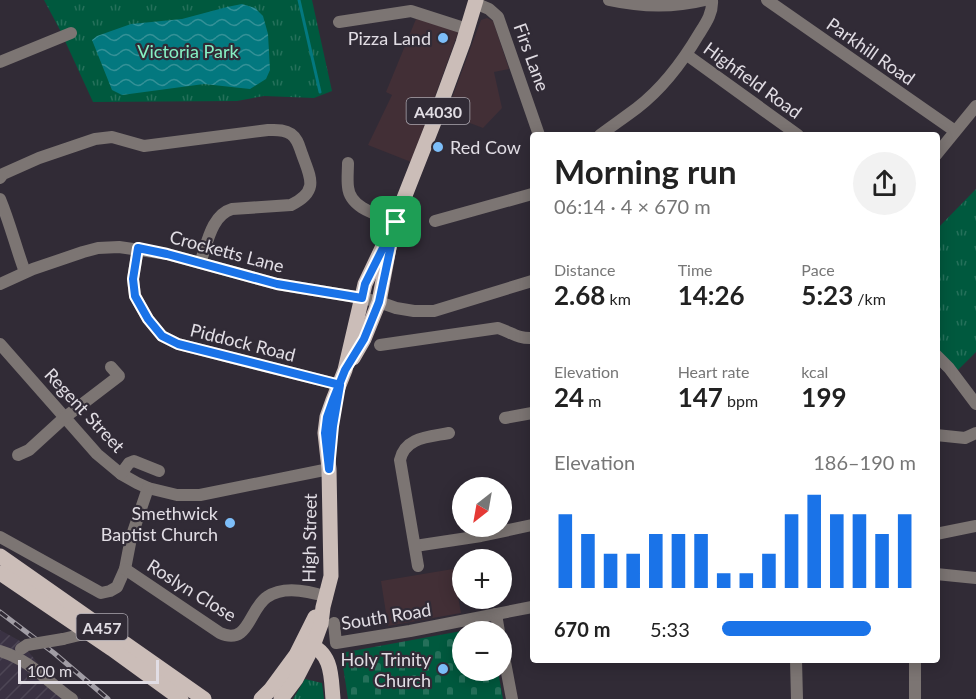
<!DOCTYPE html>
<meta charset="utf-8">
<style>
:root{--surface:#fff;--page:#f2f2f2;--text:#222;--muted:#767676;--accent:#1a73e8}
body{margin:0;font-family:Lato,sans-serif;background:var(--page);color:var(--text);height:100vh;display:flex;flex-direction:column;font-size:22px;white-space:nowrap}
*{box-sizing:border-box;margin:0}
p{font-size:20px;color:var(--muted)}
.icon{flex:none;width:33px;height:33px;fill:none;stroke:currentColor;stroke-width:2;stroke-linecap:round;stroke-linejoin:round}
.map{position:relative;flex:1;overflow:hidden}
.sheet{position:absolute;left:530px;top:132px;width:410px;height:531px;display:flex;flex-direction:column;background:var(--surface);border-radius:6px;box-shadow:0 3px 15px #0003}
.sheet>*{flex:none}
.needle{width:39px;rotate:211deg}
.fabs{position:absolute;left:452px;top:477px;display:grid;gap:12px}
.fabs a{display:grid;place-items:center;width:60px;height:60px;border-radius:50%;background:var(--surface);box-shadow:0 3px 15px #0003;font-size:30px}
.scale{position:absolute;left:18px;bottom:15px;width:141px;box-sizing:border-box;padding-left:6px;border:3px solid #e1dde4;border-top:0;font-size:16px;line-height:21px;white-space:nowrap;color:#e1dde4;-webkit-text-stroke:4px #312b36;paint-order:stroke}
.pin{position:absolute;display:grid;place-items:center;width:51px;height:51px;color:#fff;margin:-26px;border-radius:12px;box-shadow:0 3px 9px #0006}
.round{display:grid;place-items:center;flex:none;width:63px;height:63px;border-radius:32px;background:var(--page)}
.overview{display:flex;align-items:center;justify-content:space-between;height:102px;padding:0 24px}
h1{font-size:33px;font-weight:700;line-height:45px}
.metrics{display:grid;grid-template-columns:repeat(3,1fr);gap:9px;height:102px;padding:6px 24px}
.metrics div{display:grid;align-content:center}
.metrics b{font-size:26px;font-weight:700}
.metrics small{font-size:16px;font-weight:400}
.metrics p{font-size:16px}
.chart{height:168px;padding:12px 24px}
.chart p{display:flex;justify-content:space-between}
.chart svg{width:100%;height:108px;margin-top:6px;stroke:var(--accent);stroke-width:6}
ul{padding:0 24px;list-style:none;font-size:20px}
li{display:grid;grid-template-columns:96px 72px 1fr;align-items:center;height:45px}
li i{height:15px;border-radius:8px;background:var(--accent)}
.map>svg:first-child{display:block}
.commercial{fill:#422f36}
.industrial{fill:url(#industrial-furrows)}
.grass{fill:url(#grass-tufts)}
.cemetery{fill:url(#cemetery-stones)}
.water{fill:url(#water-waves)}
.lines{fill:none;stroke-linecap:round;stroke-linejoin:round}
.stream{stroke:#03787f;stroke-width:3}
.minor{stroke:#7c7573;stroke-width:12}
.major{stroke:#cbbdb8;stroke-width:15}
.rail-casing{stroke:#a19da5;stroke-width:5}
.rail{stroke:#312b36;stroke-width:3;stroke-dasharray:9;stroke-linecap:butt}
.minor-bridge{stroke:#7c7573;stroke-width:12}
.route-casing{stroke:#fff;stroke-width:12}
.route{stroke:#1a73e8;stroke-width:8}
.poi-dot{fill:#7dbef9;stroke:#312b36;stroke-width:2}
.labels{text-anchor:middle;dominant-baseline:central;stroke-width:4.5;stroke-linejoin:round;paint-order:stroke}
.shield{fill:#312b36;stroke:#aca8b0;stroke-width:1.5}
.shield-label{font-size:16px;font-weight:bold;fill:#e1dde4}
.poi-label{font-size:18px;fill:#e1dde4;stroke:#312b36;text-anchor:end}
.park-label{font-size:18px;fill:#86f1c4;stroke:#312b36}
.street-label{font-size:18px;fill:#e1dde4;stroke:#312b36}
</style>
<div class="map">
<svg width="976" height="699" viewBox="0 0 976 699">
<defs>
<pattern id="industrial-furrows" width="10" height="10" patternUnits="userSpaceOnUse" patternTransform="scale(1.5)"><rect width="10" height="10" fill="#3a3243"/><path d="M-1 1l2-2M0 10L10 0M9 11l2-2" fill="none" stroke="#4d4655"/></pattern>
<pattern id="grass-tufts" width="24" height="20" patternUnits="userSpaceOnUse" patternTransform="scale(1.5)"><rect width="24" height="20" fill="#00593e"/><path d="M3 7l-1-3M5 7V3M7 7l1-3M15 17l-1-3M17 17v-4M19 17l1-3" fill="none" stroke="#25705a"/></pattern>
<pattern id="cemetery-stones" width="16" height="16" patternUnits="userSpaceOnUse" patternTransform="scale(1.5)"><rect width="16" height="16" fill="#00593e"/><path d="M2 7V4a2 2 0 0 1 4 0v3zM10 15v-3a2 2 0 0 1 4 0v3z" fill="#25705a"/></pattern>
<pattern id="water-waves" width="16" height="10" patternUnits="userSpaceOnUse" patternTransform="scale(1.5)"><rect width="16" height="10" fill="#03787f"/><path d="M0 5q4-4 8 0t8 0" fill="none" stroke="#349197"/></pattern>
</defs>
<rect width="100%" height="100%" fill="#312b36"/>
<g class="commercial">
<path d="M487,18L493,21L509,69L494,72L502,108L483,128L446,114L481,20Z"/>
<path d="M416,19L459,30L411,162L368,145L392,95L386,92Z"/>
<path d="M453,569L461,613L388,626L381,581Z"/>
</g>
<path class="industrial" d="M0,630L20,641L40,666L81,699H0Z"/>
<g class="grass">
<path d="M44,0H312L332,91L314,98L264,96L237,101L93,102L60,30Z"/>
<path d="M976,189V352L958,370L936,349V230Z"/>
<path d="M305,679L322,683L324,699H293Z"/>
</g>
<path class="cemetery" d="M489,626L490,631L462,632V670L498,671L503,699H348L341,653Z"/>
<path class="water" d="M242,4L255,8L263,16L268,34L270,70L266,79L250,89L204,84L122,95L112,90L92,40L97,36L131,24L182,19L227,7Z"/>
<g class="lines">
<path class="stream" d="M299,0L320,92"/>
<g class="minor">
<path d="M609,0C641,7 673,8 705,0"/>
<path d="M767,0L955,131"/>
<path d="M475,3L489,9L498,17L539,135"/>
<path d="M339,22L411,11L467,29"/>
<path d="M687,55L798,135"/>
<path d="M0,62L71,33"/>
<path d="M600,135C612,126 625,117 637,108C663,88 683,61 699,34C706,23 713,13 712,0"/>
<path d="M936,155L976,106"/>
<path d="M348,163C348,171 347,179 348,187C350,209 379,215 395,221"/>
<path d="M0,178L3,174L39,158L95,139L112,137L144,146L268,130C276,130 284,129 291,134C298,139 299,146 302,154C310,177 320,191 291,205L232,209C211,215 207,245 200,263"/>
<path d="M0,199C10,223 16,248 25,272"/>
<path d="M435,221L532,194"/>
<path d="M138,248L133,279L135,296L148,319L162,336L178,344L340,385"/>
<path d="M0,284L33,269L83,252L98,248L119,247L167,254L277,284L362,298L379,302L396,308L414,311H434L532,281"/>
<path d="M0,344L97,454L121,474L137,483L148,488L177,495H200L329,469"/>
<path d="M380,345L498,328C511,332 518,339 532,338"/>
<path d="M936,355L949,368L976,404"/>
<path d="M505,418L532,413"/>
<path d="M936,435L965,438L976,433"/>
<path d="M18,455L29,450L64,418L119,376L111,367"/>
<path d="M121,474L129,463L134,461L159,471"/>
<path d="M936,534L976,526"/>
<path d="M0,537L101,593L110,591L117,587L125,569L131,538L148,488"/>
<path d="M415,546L481,536L532,525"/>
<path d="M418,566L400,460C405,437 429,437 449,433"/>
<path d="M125,569L220,633C249,646 249,609 267,597C284,585 309,591 327,597"/>
<path d="M936,574L976,578"/>
<path d="M496,614L499,632"/>
<path d="M334,623L336,643L410,631L532,607"/>
<path d="M63,639L88,633"/>
<path d="M501,641L512,699"/>
<path d="M0,651C32,661 46,681 72,699"/>
<path d="M796,660L797,699"/>
<path d="M915,660V699"/>
</g>
<g class="major">
<path d="M353,358L364,339L379,302L389,248"/>
<path d="M0,556L204,699"/>
<path d="M0,573L112,649L181,699"/>
<path d="M307,646L308,644C333,653 331,677 333,699"/>
<path d="M261,699L271,689L296,655L315,617"/>
<path d="M281,699L296,679L313,646L321,624L323,607L331,576L329,469L325,433L327,417L333,400L345,370L365,284L395,221L434,122L463,43L476,0"/>
</g>
<defs>
<path id="rail" d="M0,612L54,653L108,699"/>
</defs>
<use href="#rail" class="rail-casing"/>
<use href="#rail" class="rail"/>
<path class="minor-bridge" d="M21,649L27,645L63,639"/>
</g>
<g class="lines">
<defs>
<path id="route" d="M396,222L365,284L362,298L277,284L167,254L138,248L133,279L135,296L148,319L162,336L178,344L340,385L333,426L329,469L325,433L327,417L333,400L345,370L364,339L379,302L396,222"/>
</defs>
<use href="#route" class="route-casing"/>
<use href="#route" class="route"/>
</g>
<g class="poi-dot">
<circle cx="443" cy="38" r="6"/>
<circle cx="438" cy="147" r="6"/>
<circle cx="230" cy="523" r="6"/>
<circle cx="443" cy="669" r="6"/>
</g>
<g class="labels">
<g class="shield">
<rect x="406.5" y="98" width="63" height="26" rx="4.5"/>
<rect x="76.5" y="614" width="51" height="26" rx="4.5"/>
</g>
<g class="shield-label">
<text x="438" y="111">A4030</text>
<text x="102" y="627">A457</text>
</g>
<g class="poi-label">
<text x="431" y="38">Pizza Land</text>
<text x="450" y="147" text-anchor="start">Red Cow</text>
<text x="218" y="513">Smethwick<tspan x="218" dy="21">Baptist Church</tspan></text>
<text x="431" y="659">Holy Trinity<tspan x="431" dy="21">Church</tspan></text>
</g>
<g class="park-label">
<text x="188" y="51">Victoria Park</text>
</g>
<g class="street-label">
<text transform="translate(871 51) rotate(35)">Parkhill Road</text>
<text transform="translate(532 57) rotate(70)">Firs Lane</text>
<text transform="translate(753 80) rotate(36)">Highfield Road</text>
<text transform="translate(227 251) rotate(15)">Crocketts Lane</text>
<text transform="translate(243 342) rotate(14)">Piddock Road</text>
<text transform="translate(85 410) rotate(47)">Regent Street</text>
<text transform="translate(309 538) rotate(-89)">High Street</text>
<text transform="translate(192 590) rotate(32)">Roslyn Close</text>
<text transform="translate(386 616) rotate(-9)">South Road</text>
</g>
</g>
</svg>
<div class="fabs">
<a><svg class="needle" viewBox="-14 -14 28 28"><path d="M0-13l5 13h-10z" fill="#e53935"/><path d="M0 13l5-13h-10z" fill="#767676"/></svg></a>
<a>+</a>
<a>−</a>
</div>
<div class="scale">100 m</div>
<div class="pin" style="left:396px;top:222px;background:#1e9e55"><svg class="icon" aria-label="arrive" viewBox="0 0 24 24"><path d="M6 21V4h12l-3 4 3 4H6"/></svg></div>
<section class="sheet">
<div class="overview"><div><h1>Morning run</h1><p>06:14 · 4 × 670 m</p></div><a class="round"><svg class="icon" aria-label="share" viewBox="0 0 24 24"><path d="M12 15V3M7 8l5-5 5 5M5 13v7h14v-7"/></svg></a></div>
<div class="metrics">
<div><p>Distance</p><b>2.68<small> km</small></b></div>
<div><p>Time</p><b>14:26</b></div>
<div><p>Pace</p><b>5:23<small> /km</small></b></div>
</div>
<div class="metrics">
<div><p>Elevation</p><b>24<small> m</small></b></div>
<div><p>Heart rate</p><b>147<small> bpm</small></b></div>
<div><p>kcal</p><b>199</b></div>
</div>
<div class="chart"><p><span>Elevation</span>186–190 m</p>
<svg viewBox="0 0 160 44" preserveAspectRatio="none"><path d="M5 44V14M15 44V22M25 44V30M35 44V30M45 44V22M55 44V22M65 44V22M75 44V38M85 44V38M95 44V30M105 44V14M115 44V6M125 44V14M135 44V14M145 44V22M155 44V14"/></svg>
</div>
<ul>
<li><b>670 m</b>5:33<i style="width:77%"></i></li>
</ul>
</section>
</div>
